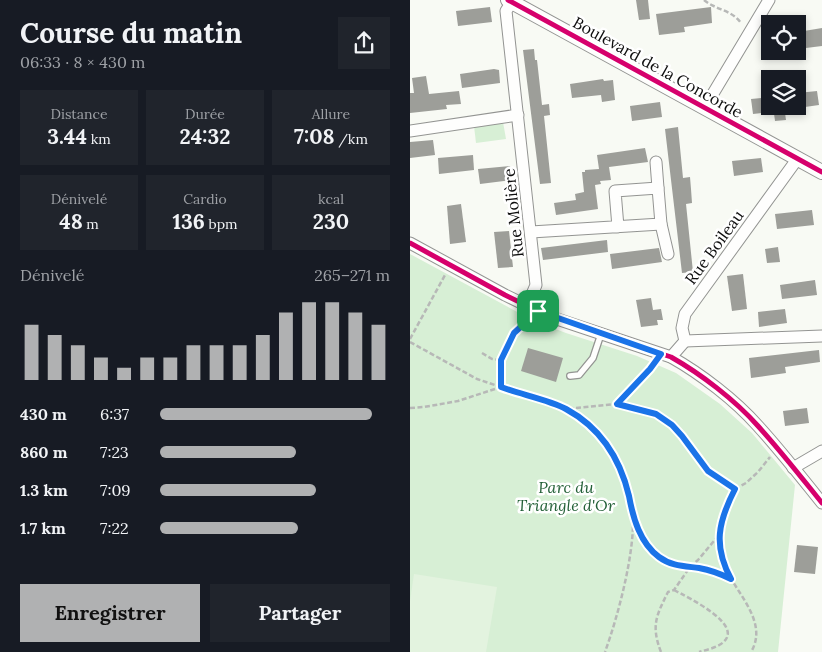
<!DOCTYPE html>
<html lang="fr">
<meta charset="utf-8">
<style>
:root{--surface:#171b24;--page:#20242c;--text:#f1f3f6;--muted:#9ea1a6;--accent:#b0b1b2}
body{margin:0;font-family:Lora,serif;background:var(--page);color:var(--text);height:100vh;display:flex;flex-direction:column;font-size:19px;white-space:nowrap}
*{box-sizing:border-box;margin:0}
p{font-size:16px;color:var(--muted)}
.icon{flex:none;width:28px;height:28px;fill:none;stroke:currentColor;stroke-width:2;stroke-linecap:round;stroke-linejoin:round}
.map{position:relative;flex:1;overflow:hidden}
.panel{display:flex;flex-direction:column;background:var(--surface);width:410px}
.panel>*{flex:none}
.fabs{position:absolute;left:351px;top:15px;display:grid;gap:10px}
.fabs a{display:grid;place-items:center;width:45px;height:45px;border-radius:0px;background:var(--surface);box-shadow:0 2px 8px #0003;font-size:25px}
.pin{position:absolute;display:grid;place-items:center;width:42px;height:42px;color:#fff;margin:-21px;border-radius:10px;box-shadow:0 2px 8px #0006}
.round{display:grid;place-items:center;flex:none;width:52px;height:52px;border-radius:0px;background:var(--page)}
.overview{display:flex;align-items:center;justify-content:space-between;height:85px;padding:0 20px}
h1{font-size:28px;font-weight:700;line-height:38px}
.figures{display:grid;grid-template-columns:repeat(3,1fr);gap:8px;height:85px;padding:5px 20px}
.figures div{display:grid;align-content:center;border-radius:0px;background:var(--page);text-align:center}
.figures b{font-size:21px;font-weight:700}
.figures small{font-size:14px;font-weight:400}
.figures p{font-size:14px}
.chart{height:140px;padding:10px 20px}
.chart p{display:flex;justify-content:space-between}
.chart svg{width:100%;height:90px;margin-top:5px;stroke:var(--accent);stroke-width:6}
.primary-button{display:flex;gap:10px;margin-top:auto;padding:10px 20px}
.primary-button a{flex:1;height:58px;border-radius:0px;background:var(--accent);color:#111;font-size:20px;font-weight:700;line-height:58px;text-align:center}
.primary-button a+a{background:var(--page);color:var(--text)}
ul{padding:0 20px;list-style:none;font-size:16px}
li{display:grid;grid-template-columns:80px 60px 1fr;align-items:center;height:38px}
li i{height:12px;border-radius:6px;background:var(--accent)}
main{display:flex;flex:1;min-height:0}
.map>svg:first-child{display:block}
.green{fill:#d7efd5}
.pitch{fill:#e3f3df}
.building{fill:#9d9e99}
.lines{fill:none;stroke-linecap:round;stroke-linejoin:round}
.service-casing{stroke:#939492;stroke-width:8}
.minor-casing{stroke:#939492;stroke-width:13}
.tertiary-casing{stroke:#939492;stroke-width:16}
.path{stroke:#b7b8b7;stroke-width:2.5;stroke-dasharray:5 2.5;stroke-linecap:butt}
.service{stroke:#fefefd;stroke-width:5.5}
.minor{stroke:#fefefd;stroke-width:11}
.tertiary{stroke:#fefefd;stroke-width:14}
.cycleway-casing{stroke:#fff;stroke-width:8}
.cycleway{stroke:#d6006c;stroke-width:5}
.route-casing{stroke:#fff;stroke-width:10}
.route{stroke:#1a73e8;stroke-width:6}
.labels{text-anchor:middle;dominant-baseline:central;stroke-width:5;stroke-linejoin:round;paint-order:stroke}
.street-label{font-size:16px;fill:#0e0e0e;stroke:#fff}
.park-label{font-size:16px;font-style:italic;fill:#236037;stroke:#fff}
</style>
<main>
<section class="panel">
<div class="overview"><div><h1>Course du matin</h1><p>06:33 · 8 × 430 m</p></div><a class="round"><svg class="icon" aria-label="share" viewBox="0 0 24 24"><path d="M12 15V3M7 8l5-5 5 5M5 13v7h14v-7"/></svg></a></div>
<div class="figures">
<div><p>Distance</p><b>3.44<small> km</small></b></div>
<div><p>Durée</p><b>24:32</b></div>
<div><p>Allure</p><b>7:08<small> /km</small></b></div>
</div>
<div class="figures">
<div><p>Dénivelé</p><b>48<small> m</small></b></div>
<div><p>Cardio</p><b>136<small> bpm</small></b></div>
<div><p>kcal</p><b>230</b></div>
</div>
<div class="chart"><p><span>Dénivelé</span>265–271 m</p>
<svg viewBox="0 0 160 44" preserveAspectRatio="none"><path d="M5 44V17M15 44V22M25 44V27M35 44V33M45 44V38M55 44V33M65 44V33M75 44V27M85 44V27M95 44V27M105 44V22M115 44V11M125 44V6M135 44V6M145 44V11M155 44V17"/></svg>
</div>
<ul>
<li><b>430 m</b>6:37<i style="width:92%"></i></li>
<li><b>860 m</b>7:23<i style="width:59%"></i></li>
<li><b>1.3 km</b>7:09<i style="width:68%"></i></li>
<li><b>1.7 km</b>7:22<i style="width:60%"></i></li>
</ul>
<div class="primary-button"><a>Enregistrer</a><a>Partager</a></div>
</section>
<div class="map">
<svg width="412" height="652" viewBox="0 0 412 652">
<rect width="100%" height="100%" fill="#f8faf4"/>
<g class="green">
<path d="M93,122L96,139L66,143L64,126Z"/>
<path d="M0,254L122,320L156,333L227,356L266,373L310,404L342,433L385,485L368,652H0Z"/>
</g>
<path class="pitch" d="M4,574L87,587L76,652H0V601Z"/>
<g class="building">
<path d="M226,0H238L240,19L229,20Z"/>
<path d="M80,7L82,22L48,26L46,11Z"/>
<path d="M301,7L302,23L274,27L275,32L249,35L246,14Z"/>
<path d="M412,28V46L388,49V32Z"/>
<path d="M124,49L125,60H127L132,105L139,104L140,115L134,116L141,183L130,184L113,50Z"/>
<path d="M84,69L89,70L90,83L52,88L50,74Z"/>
<path d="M16,76L19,94L49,91L51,104L36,105L37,109L0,113V93H4L2,78Z"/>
<path d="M193,79L194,81L203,80L205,100L192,102L191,95L162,98L160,84Z"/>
<path d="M407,91L409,105L388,108V93Z"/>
<path d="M360,97V112L343,114L341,99Z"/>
<path d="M250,102L252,117L222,121L220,106Z"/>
<path d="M363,106H374L376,120L365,121Z"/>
<path d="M268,127L273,178L280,177L281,189L282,203L276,204L283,272L272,273L255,129Z"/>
<path d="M23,140L25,155L0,158V142Z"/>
<path d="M235,148L238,162L199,167L201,180L190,181L191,184L185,185L188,209L146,215L144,203L166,200L165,194L174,192L172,172H175V170L189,169L187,155Z"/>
<path d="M63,155L64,170L29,174L28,158Z"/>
<path d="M351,158L353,172L324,176L322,161Z"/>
<path d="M100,166L102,180L70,184L68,169Z"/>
<path d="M51,204L56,242L40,244L37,206Z"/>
<path d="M402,210L404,225L367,229L365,214Z"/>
<path d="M99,231L103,267L88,268L84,232Z"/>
<path d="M197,240L198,252L133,260L131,248Z"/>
<path d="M368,247L370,262L357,263L355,249Z"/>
<path d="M249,248L252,262L202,269L200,254Z"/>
<path d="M333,274L337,309L322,311L317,276Z"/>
<path d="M405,280L407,295L372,299L370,285Z"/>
<path d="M241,298L243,310L251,309L253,320H247L248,325L231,327L226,300Z"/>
<path d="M375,309L377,323L349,327L348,312Z"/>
<path d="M118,348L153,358L146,382L111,371Z"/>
<path d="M409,350L410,362L375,367L376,373L341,378L339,358Z"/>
<path d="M397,408L399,423L375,426L373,411Z"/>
<path d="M387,545L408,547L405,574L384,572Z"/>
</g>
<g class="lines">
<defs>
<path id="service" d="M160,376L169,375L183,358L191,334"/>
<g id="minor">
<path d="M103,0L96,11L126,285L117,306"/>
<path d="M295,107L359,0"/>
<path d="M0,131L108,115"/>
<path d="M246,162L248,188"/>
<path d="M251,224L258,254"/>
<path d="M121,232L251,224L248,188L205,191L208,227"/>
<path d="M0,243L95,295L138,316L261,357C291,374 325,400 348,426C370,450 391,477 412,503"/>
<path d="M275,341L412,336"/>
<path d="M261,357L275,341L272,328L275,314L388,158"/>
<path d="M383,468L412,451"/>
</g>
<path id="tertiary" d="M98,0L412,172"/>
</defs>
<use href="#service" class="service-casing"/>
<use href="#minor" class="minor-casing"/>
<use href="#tertiary" class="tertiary-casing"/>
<g class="path">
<path d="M294,0C306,10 322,10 331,23"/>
<path d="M0,339L35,275"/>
<path d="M0,342L67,379L91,387V360L104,333L119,320"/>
<path d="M72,353L82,359L91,360"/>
<path d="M207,404L243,364"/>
<path d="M0,408L14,407L48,401L91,387L155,409L207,404L226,408L246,414L262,425L272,436L298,471L325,489C317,503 309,520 309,537C309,547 311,558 315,567C326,593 359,622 341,652"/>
<path d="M156,409C172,420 188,430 199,446C212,464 222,497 223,518C224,556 208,616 195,652"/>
<path d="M325,489L336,483L348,472L360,457"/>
<path d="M223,518C229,528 233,540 241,549C256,566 270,565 290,568C301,570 310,574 320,579"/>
<path d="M264,590C277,597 338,626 311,644C305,648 296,650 289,652"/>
<path d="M251,652C241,626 246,616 258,592L264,590L280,567L288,560L309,535"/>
</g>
<use href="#service" class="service"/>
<use href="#minor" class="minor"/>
<use href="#tertiary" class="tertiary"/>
<defs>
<g id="cycleway">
<path d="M98,0L412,172"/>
<path d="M0,243L95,295L138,316L261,357C291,374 325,400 348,426C370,450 391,477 412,503"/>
</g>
</defs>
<use href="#cycleway" class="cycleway-casing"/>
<use href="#cycleway" class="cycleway"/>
</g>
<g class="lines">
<defs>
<path id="route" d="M128,311L251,354L240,369L207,404L246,414L262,425L272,436L298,471L325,489C308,522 303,546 321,579C311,574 300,570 289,568C274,566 261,566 249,557C230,543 223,518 219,496C210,458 191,428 156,409C140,400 109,394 91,387V360L104,333Z"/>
</defs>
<use href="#route" class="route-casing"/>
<use href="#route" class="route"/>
</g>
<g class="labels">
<g class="street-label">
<text transform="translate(248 67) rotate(29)">Boulevard de la Concorde</text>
<text transform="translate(103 213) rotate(-96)">Rue Molière</text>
<text transform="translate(304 247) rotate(-54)">Rue Boileau</text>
</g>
<g class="park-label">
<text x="156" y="487">Parc du<tspan x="156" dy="18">Triangle d'Or</tspan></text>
</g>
</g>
</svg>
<div class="fabs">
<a><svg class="icon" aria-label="locate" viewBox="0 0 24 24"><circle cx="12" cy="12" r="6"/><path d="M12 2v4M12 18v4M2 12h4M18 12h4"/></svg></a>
<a><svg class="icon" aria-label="layers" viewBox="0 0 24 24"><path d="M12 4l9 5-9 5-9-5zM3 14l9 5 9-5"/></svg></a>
</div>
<div class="pin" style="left:128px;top:311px;background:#1e9e55"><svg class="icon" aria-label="arrive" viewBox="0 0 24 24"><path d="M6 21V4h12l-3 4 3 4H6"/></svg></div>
</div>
</main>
